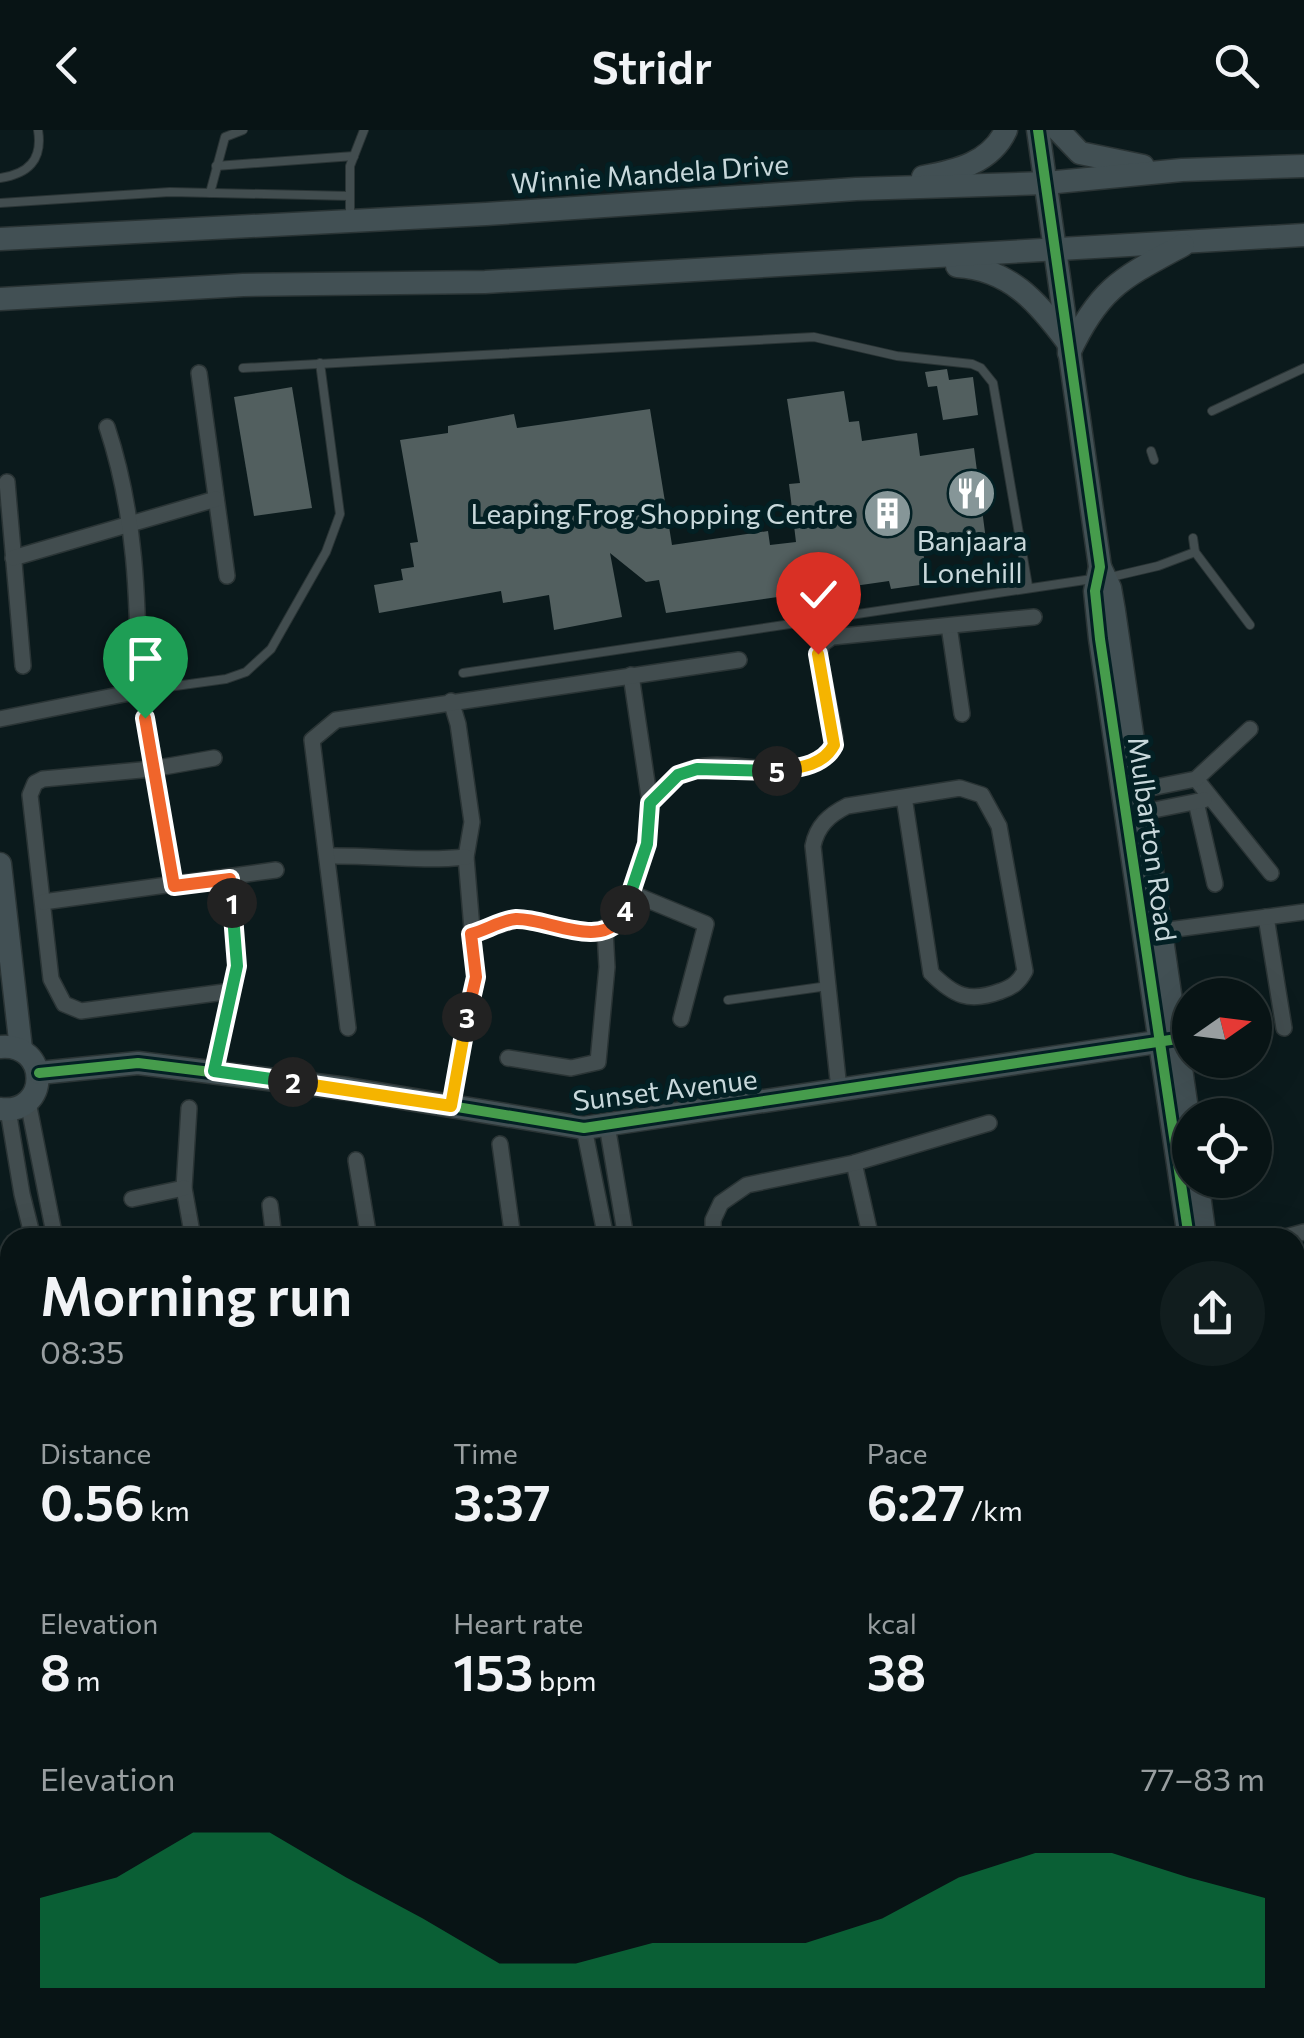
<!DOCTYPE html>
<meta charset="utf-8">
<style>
:root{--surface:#081415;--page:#111d1e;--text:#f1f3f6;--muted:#989ea0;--line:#293334;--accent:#0b8043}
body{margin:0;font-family:Commissioner,sans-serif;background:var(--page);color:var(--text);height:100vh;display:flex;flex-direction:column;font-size:38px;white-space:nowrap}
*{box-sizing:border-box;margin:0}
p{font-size:32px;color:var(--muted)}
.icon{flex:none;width:55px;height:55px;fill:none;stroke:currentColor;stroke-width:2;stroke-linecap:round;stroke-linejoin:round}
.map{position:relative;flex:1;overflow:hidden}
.panel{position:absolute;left:0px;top:1098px;width:1305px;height:812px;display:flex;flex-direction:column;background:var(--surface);border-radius:30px 30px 0 0;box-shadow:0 10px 40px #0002,0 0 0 2px var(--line)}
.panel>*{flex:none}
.needle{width:65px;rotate:76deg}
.buttons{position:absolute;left:1172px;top:848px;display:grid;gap:20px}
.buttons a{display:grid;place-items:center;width:100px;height:100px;border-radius:50%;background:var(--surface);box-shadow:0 10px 40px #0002,0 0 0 2px var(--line);font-size:50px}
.pin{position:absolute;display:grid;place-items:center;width:85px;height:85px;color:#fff;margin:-102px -42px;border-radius:50% 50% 50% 0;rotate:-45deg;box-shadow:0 0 10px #0007}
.pin .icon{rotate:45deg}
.km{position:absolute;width:50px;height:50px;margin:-25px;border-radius:50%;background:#222;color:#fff;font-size:28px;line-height:50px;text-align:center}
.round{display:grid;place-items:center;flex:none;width:105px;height:105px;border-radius:52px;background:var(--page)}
.headline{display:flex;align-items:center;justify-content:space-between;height:170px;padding:0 40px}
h1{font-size:55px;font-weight:600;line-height:75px}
.metrics{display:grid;grid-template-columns:repeat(3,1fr);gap:15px;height:170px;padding:10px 40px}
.metrics div{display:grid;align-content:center}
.metrics b{font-size:50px;font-weight:600}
.metrics small{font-size:28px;font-weight:400}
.metrics p{font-size:28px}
.chart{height:280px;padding:20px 40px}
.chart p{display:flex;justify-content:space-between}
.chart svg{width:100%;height:180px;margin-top:10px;fill:var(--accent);opacity:.7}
header{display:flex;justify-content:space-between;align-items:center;height:130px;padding:0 40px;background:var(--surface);font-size:45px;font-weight:600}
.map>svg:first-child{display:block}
.building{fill:#525f5f}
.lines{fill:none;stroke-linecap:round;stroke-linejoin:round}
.lane-casing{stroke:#2a3435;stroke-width:10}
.street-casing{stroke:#2a3435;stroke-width:18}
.secondary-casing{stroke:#2a3435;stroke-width:25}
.lane{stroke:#424d4f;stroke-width:8}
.street{stroke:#424d4f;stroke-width:15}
.secondary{stroke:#425054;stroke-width:22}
.cycleway-casing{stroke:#032024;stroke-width:16}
.cycleway{stroke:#469c4c;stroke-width:10}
.split-1-casing{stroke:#fff;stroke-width:20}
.split-2-casing{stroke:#fff;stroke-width:20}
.split-3-casing{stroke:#fff;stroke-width:20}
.split-4-casing{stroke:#fff;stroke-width:20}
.split-5-casing{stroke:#fff;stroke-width:20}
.split-6-casing{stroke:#fff;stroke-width:20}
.split-1{stroke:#f0652b;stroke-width:12}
.split-2{stroke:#22a559;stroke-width:12}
.split-3{stroke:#f5b400;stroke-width:12}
.split-4{stroke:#f0652b;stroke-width:12}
.split-5{stroke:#22a559;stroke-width:12}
.split-6{stroke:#f5b400;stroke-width:12}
.labels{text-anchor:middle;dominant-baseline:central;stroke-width:10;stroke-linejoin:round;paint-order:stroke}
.street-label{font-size:28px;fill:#c8d8db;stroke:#032024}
.poi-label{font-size:28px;fill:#c8d8db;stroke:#032024;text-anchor:end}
</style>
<header><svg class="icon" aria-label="back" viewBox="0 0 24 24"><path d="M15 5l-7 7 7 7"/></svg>Stridr<svg class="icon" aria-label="search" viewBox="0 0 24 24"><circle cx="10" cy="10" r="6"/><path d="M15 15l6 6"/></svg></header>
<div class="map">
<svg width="1304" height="1908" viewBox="0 0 1304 1908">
<rect width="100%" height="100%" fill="#0b1a1c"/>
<g class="building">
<path d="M947,239L949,250L973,247L978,285L943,290L937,256L928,257L925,242Z"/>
<path d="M292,257L312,378L254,386L234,267Z"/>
<path d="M844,261L849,292L859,291L862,311L917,303L920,326L974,318L986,410L923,420L927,454L891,459L889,451L666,483L659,450L646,452L610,423L622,487L554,500L549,465L503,473L501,461L379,483L374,455L403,450L401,439L414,437L410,413L418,412L400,310L448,303V296L514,284L517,298L650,279L672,415L768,401L770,415L796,412L789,354L800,353L787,269Z"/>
</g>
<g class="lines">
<defs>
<g id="lane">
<path d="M216,36L354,26"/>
<path d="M0,48C28,44 43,30 38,0"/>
<path d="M210,63L225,7L243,0"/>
<path d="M0,73L170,62L350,66"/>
<path d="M350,87V36L364,0"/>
<path d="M243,238L814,207L897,226L972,234L981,238L993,253L1028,456"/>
<path d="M1212,281L1304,238"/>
<path d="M1151,321L1154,330"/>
<path d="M1195,422L1250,495"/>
<path d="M1111,447L1158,436L1195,422L1193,408"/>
<path d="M463,543L1092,449"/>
<path d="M139,561L226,549L246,542L271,519L326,422L340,384L320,233"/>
<path d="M728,870L828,856"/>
</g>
<g id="street">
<path d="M199,243L227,446"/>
<path d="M7,352L23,536"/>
<path d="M13,428L216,369"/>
<path d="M949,496L962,584"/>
<path d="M451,571L458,594L472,692L466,727L476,847L451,976"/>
<path d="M145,588L174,756"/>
<path d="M0,589L139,561C138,470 136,384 107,297"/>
<path d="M214,628L152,639L43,649L35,653L30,665L51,849L64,874L81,881L232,861"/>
<path d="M1196,649L1271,743"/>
<path d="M1141,660L1196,649L1250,599"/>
<path d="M1196,672L1215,754"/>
<path d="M650,673C659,664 668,651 678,645C723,618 782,660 830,623L835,607L819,525L822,514L832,507L1034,487"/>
<path d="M1144,682L1204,670"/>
<path d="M327,726C375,725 419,732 466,727"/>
<path d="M631,763L706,794L681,889"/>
<path d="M43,772L276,740"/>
<path d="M1266,787L1284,898"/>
<path d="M1161,801L1304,782"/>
<path d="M471,804L518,789L595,803L622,787L647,714L650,673L631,545"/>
<path d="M348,898L312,610L336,590L739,530"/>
<path d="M508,928L571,938L598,932L607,837L605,800"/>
<path d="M214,941L237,836L230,749"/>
<path d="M839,959L813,716C817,696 829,685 847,676L960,658L982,665L999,696L1025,841C1019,852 1013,857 1001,861C969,873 954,866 931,843L904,667"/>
<path d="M28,972L55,1108"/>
<path d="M189,978L184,1058L193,1108"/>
<path d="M8,980L22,1064L33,1108"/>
<path d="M607,995L626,1108"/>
<path d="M584,998L606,1108"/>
<path d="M500,1014L513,1108"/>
<path d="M356,1030L369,1108"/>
<path d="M854,1033L871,1108"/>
<path d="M132,1069L184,1058"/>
<path d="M270,1075L274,1108"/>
<path d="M713,1108V1090L721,1073L747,1055L854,1033L989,993"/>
<path d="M1282,1108L1304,1102"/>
<path d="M0,1205L10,1200"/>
<path d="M1295,1365L1304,1378"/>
<path d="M10,1389V1412"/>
<path d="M0,1503L10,1498"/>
<path d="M1295,1627L1304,1632"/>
<path d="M0,1709L5,1721L10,1767"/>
<path d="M1295,1779L1304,1783"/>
<path d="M511,1900L514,1908"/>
<path d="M1241,1900L1256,1908"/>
<path d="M291,1908L301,1900"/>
</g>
<g id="secondary">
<path d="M1038,0L1100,437L1095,461L1100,509L1189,1108"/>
<path d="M1058,0L1080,23L1143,36"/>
<path d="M923,47C956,41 991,33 1006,0"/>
<path d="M0,109L486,84L856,59L1046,53L1182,40L1304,36"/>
<path d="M957,136C1009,139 1037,171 1066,210"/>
<path d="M0,169L243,155L485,152L1304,105"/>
<path d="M1069,223C1099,158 1122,148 1183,115"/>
<path d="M1100,437L1110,458L1114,481L1190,1000"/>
<path d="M0,734L21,919"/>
<path d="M0,917C50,912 50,985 0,979"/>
<path d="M39,943L138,933L348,959L584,998L1177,909"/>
<path d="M1197,1050L1205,1108"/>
<path d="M1146,1908L1148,1900"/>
</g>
</defs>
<use href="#lane" class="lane-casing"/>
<use href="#street" class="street-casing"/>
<use href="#secondary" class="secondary-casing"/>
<use href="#lane" class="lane"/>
<use href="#street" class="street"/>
<use href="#secondary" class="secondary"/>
<defs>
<g id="cycleway">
<path d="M1038,0L1100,437L1095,461L1100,509L1189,1108"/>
<path d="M39,943L138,933L348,959L584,998L1177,909"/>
</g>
</defs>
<use href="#cycleway" class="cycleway-casing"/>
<use href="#cycleway" class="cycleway"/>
</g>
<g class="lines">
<defs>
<path id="split-1" d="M145,588L174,756L230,749L232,773"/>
<path id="split-2" d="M232,773L237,836L214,941L293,952"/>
<path id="split-3" d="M293,952L451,976L467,887"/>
<path id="split-4" d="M467,887L476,847L471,804C486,800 502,790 516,789C549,788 607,824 625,780"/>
<path id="split-5" d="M625,780L647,714L650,673L678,645L697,639L777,641"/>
<path id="split-6" d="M777,641C798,638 823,636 834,615L818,524"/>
</defs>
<use href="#split-1" class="split-1-casing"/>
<use href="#split-2" class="split-2-casing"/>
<use href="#split-3" class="split-3-casing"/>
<use href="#split-4" class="split-4-casing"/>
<use href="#split-5" class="split-5-casing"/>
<use href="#split-6" class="split-6-casing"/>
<use href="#split-1" class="split-1"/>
<use href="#split-2" class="split-2"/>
<use href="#split-3" class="split-3"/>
<use href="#split-4" class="split-4"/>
<use href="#split-5" class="split-5"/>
<use href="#split-6" class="split-6"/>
</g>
<defs>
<symbol id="restaurant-disc" viewBox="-11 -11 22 22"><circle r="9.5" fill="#869698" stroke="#032024"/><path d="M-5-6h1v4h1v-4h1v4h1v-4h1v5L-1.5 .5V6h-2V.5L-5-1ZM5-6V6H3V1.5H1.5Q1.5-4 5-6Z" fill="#fff"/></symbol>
<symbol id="building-disc" viewBox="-11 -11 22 22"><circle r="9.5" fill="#869698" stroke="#032024"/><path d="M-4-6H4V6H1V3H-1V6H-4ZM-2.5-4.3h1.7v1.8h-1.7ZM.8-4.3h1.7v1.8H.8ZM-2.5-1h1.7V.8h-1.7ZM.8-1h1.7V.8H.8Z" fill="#fff"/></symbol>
</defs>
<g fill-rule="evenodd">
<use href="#restaurant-disc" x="944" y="336" width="55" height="55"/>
<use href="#building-disc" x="860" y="356" width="55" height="55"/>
</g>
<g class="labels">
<g class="street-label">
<text transform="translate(650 43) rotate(-4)">Winnie Mandela Drive</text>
<text transform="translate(1153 709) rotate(82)">Mulbarton Road</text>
<text transform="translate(665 959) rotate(-7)">Sunset Avenue</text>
</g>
<g class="poi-label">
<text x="853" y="383">Leaping Frog Shopping Centre</text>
<text x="972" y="410" text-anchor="middle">Banjaara<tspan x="972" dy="32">Lonehill</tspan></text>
</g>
</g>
</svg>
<div class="buttons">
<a><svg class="needle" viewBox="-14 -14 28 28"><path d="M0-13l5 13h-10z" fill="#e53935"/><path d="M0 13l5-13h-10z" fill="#989ea0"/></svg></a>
<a><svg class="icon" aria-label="locate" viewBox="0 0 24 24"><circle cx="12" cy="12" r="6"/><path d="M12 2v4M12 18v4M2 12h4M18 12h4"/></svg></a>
</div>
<div class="pin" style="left:145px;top:588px;background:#1e9e55"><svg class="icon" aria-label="arrive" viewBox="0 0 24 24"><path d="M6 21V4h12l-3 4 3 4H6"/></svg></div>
<div class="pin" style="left:818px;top:524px;background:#d93025"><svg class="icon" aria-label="check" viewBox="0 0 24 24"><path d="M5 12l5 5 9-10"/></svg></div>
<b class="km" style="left:232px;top:773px">1</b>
<b class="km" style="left:293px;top:952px">2</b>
<b class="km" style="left:467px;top:887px">3</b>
<b class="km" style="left:625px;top:780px">4</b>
<b class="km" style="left:777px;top:641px">5</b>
<section class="panel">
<div class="headline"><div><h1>Morning run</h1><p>08:35</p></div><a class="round"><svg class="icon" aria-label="share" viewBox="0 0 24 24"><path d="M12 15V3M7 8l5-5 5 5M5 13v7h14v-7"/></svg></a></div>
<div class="metrics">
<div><p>Distance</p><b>0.56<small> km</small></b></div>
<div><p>Time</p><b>3:37</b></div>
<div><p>Pace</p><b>6:27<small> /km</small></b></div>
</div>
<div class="metrics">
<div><p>Elevation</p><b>8<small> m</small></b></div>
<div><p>Heart rate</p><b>153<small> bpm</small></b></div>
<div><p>kcal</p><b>38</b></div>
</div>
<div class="chart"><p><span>Elevation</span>77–83 m</p>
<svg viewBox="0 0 160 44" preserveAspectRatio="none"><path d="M0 44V22L10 17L20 6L30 6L40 17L50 27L60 38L70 38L80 33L90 33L100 33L110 27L120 17L130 11L140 11L150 17L160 22V44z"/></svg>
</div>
</section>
</div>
